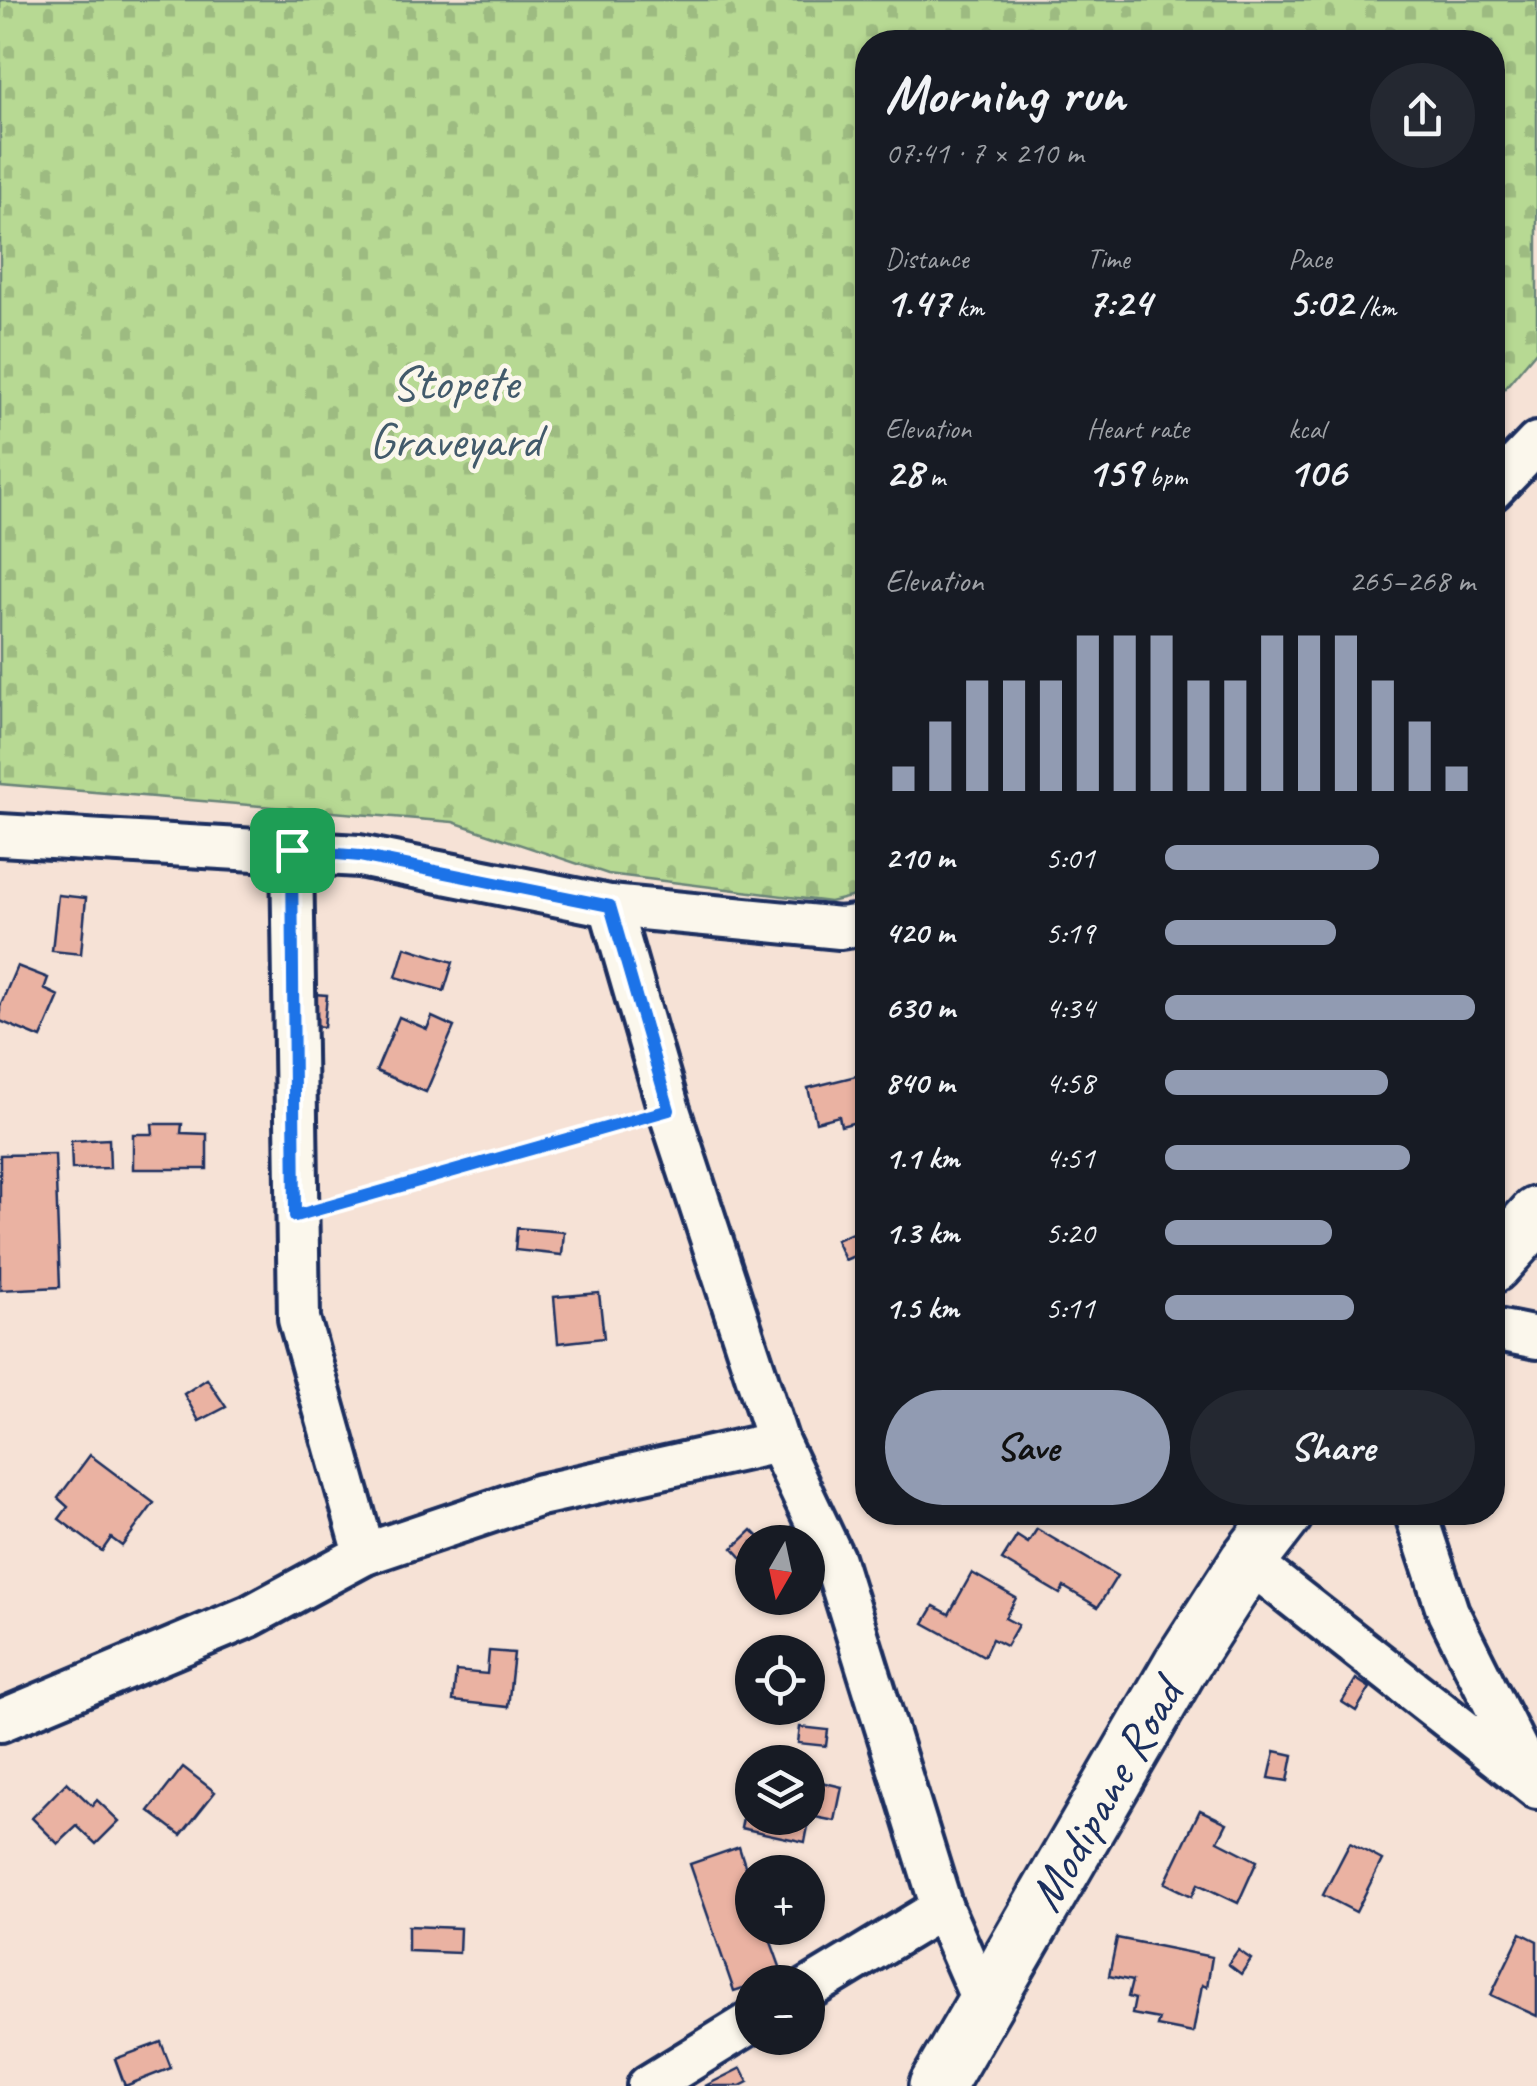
<!DOCTYPE html>
<meta charset="utf-8">
<style>
:root{--surface:#171b24;--page:#242831;--text:#f1f3f6;--muted:#9ea1a6;--accent:#919bb2}
body{margin:0;font-family:Caveat,sans-serif;background:var(--page);color:var(--text);height:100vh;display:flex;flex-direction:column;font-size:38px;white-space:nowrap}
*{box-sizing:border-box;margin:0}
p{font-size:32px;color:var(--muted)}
.icon{flex:none;width:55px;height:55px;fill:none;stroke:currentColor;stroke-width:2;stroke-linecap:round;stroke-linejoin:round}
.map{position:relative;flex:1;overflow:hidden}
.drawer{position:absolute;left:855px;top:30px;width:650px;height:1495px;display:flex;flex-direction:column;background:var(--surface);border-radius:40px;box-shadow:0 2px 8px #0004}
.drawer>*{flex:none}
.needle{width:65px;rotate:189deg}
.controls{position:absolute;left:735px;top:1525px;display:grid;gap:20px}
.controls a{display:grid;place-items:center;width:90px;height:90px;border-radius:50%;background:var(--surface);box-shadow:0 2px 8px #0004;font-size:50px}
.pin{position:absolute;display:grid;place-items:center;width:85px;height:85px;color:#fff;margin:-42px;border-radius:20px;box-shadow:0 5px 15px #0006}
.round{display:grid;place-items:center;flex:none;width:105px;height:105px;border-radius:52px;background:var(--page)}
.overview{display:flex;align-items:center;justify-content:space-between;height:170px;padding:0 30px}
h1{font-size:55px;font-weight:700;line-height:75px}
.stats{display:grid;grid-template-columns:repeat(3,1fr);gap:15px;height:170px;padding:10px 30px}
.stats div{display:grid;align-content:center}
.stats b{font-size:42px;font-weight:700}
.stats small{font-size:28px;font-weight:400}
.stats p{font-size:28px}
.chart{height:280px;padding:20px 30px}
.chart p{display:flex;justify-content:space-between}
.chart svg{width:100%;height:180px;margin-top:10px;stroke:var(--accent);stroke-width:6}
.action{display:flex;gap:20px;margin-top:auto;padding:20px 30px}
.action a{flex:1;height:115px;border-radius:60px;background:var(--accent);color:#111;font-size:40px;font-weight:700;line-height:115px;text-align:center}
.action a+a{background:var(--page);color:var(--text)}
ul{padding:0 30px;list-style:none;font-size:32px}
li{display:grid;grid-template-columns:160px 120px 1fr;align-items:center;height:75px}
li i{height:25px;border-radius:12px;background:var(--accent)}
.map>svg:first-child{display:block}
.cemetery{fill:url(#cemetery-stones);stroke:#698478;stroke-width:2.5}
.building{fill:#eab2a2;stroke:#1b2f5e;stroke-width:2.5}
.lines{fill:none;stroke-linecap:round;stroke-linejoin:round}
.street-casing{stroke:#1b2f5e;stroke-width:48}
.secondary-casing{stroke:#1b2f5e;stroke-width:62}
.path{stroke:#1b2f5e;stroke-width:6;stroke-dasharray:8 8;stroke-linecap:butt}
.street{stroke:#fbf7ec;stroke-width:40}
.secondary{stroke:#fbf7ec;stroke-width:55}
.route-casing{stroke:#fff;stroke-width:20}
.route{stroke:#1a73e8;stroke-width:12}
.labels{text-anchor:middle;dominant-baseline:central;stroke-width:9;stroke-linejoin:round;paint-order:stroke}
.park-label{font-size:50px;fill:#425a6b;stroke:#fbf7ec}
.street-label{font-size:50px;fill:#1b2f5e;stroke:#fbf7ec}
</style>
<div class="map">
<svg width="1537" height="2086" viewBox="0 0 1537 2086">
<defs>
<pattern id="cemetery-stones" width="16" height="16" patternUnits="userSpaceOnUse" patternTransform="scale(2.5)"><rect width="16" height="16" fill="#b7d993"/><path d="M2 7V4a2 2 0 0 1 4 0v3zM10 15v-3a2 2 0 0 1 4 0v3z" fill="#9dbb81"/></pattern>
</defs>
<rect width="100%" height="100%" fill="#f6e2d6"/>
<filter id="ink" filterUnits="userSpaceOnUse"><feTurbulence type="fractalNoise" baseFrequency=".01" numOctaves="2"/><feDisplacementMap in="SourceGraphic" scale="20" xChannelSelector="R" yChannelSelector="G"/><feConvolveMatrix kernelMatrix="1 2 1 2 8 2 1 2 1" color-interpolation-filters="sRGB"/></filter>
<g filter="url(#ink)">
<path class="cemetery" d="M0,0H1537V350L1493,402L1492,42H868L867,893L830,902L608,874L453,822L0,784Z"/>
<g class="building">
<path d="M58,895L86,898L81,954L52,951Z"/>
<path d="M405,947L453,962L444,991L396,977Z"/>
<path d="M17,966L48,978L44,989L59,996L41,1038L0,1021V1006Z"/>
<path d="M299,993L327,995L324,1027L296,1024Z"/>
<path d="M399,1017L427,1029L432,1017L454,1027L426,1092L376,1071Z"/>
<path d="M864,1074L868,1119L841,1126L839,1116L816,1122L808,1088Z"/>
<path d="M152,1124H182L181,1133L207,1134V1169H133V1134H153Z"/>
<path d="M109,1139L110,1168L72,1169L71,1141Z"/>
<path d="M55,1154L60,1287L0,1290V1155Z"/>
<path d="M517,1228L564,1232L562,1255L515,1250Z"/>
<path d="M864,1228L868,1250L845,1260L836,1240Z"/>
<path d="M599,1293L604,1338L558,1343L554,1297Z"/>
<path d="M207,1379L226,1407L199,1421L184,1394Z"/>
<path d="M90,1455L154,1503L122,1546L111,1538L102,1551L59,1519L68,1507L58,1498Z"/>
<path d="M1037,1529L1117,1576L1098,1607L1064,1587L1060,1594L1002,1560L1017,1536L1028,1543Z"/>
<path d="M752,1530L764,1542H752V1569L733,1548Z"/>
<path d="M972,1573L1016,1598L1005,1618L1018,1625L1006,1646L992,1639L984,1656L924,1623L934,1606L949,1614Z"/>
<path d="M489,1651L514,1653L508,1707L453,1701L456,1671L487,1674Z"/>
<path d="M1356,1679L1370,1688L1356,1711L1342,1702Z"/>
<path d="M800,1727L828,1730L826,1746L798,1743Z"/>
<path d="M1275,1751L1293,1755L1288,1781L1269,1778Z"/>
<path d="M183,1767L215,1792L181,1835L149,1811Z"/>
<path d="M808,1779L842,1787L835,1821L810,1816L805,1842L741,1828L751,1780L752,1818H808Z"/>
<path d="M67,1782L92,1806L97,1800L119,1821L96,1844L77,1826L58,1844L32,1818Z"/>
<path d="M1200,1810L1227,1823L1218,1841L1257,1861L1238,1903L1198,1884L1192,1896L1165,1883Z"/>
<path d="M1350,1843L1382,1860L1356,1912L1323,1895Z"/>
<path d="M739,1847L752,1887V1928H766L783,1975L734,1991L690,1864Z"/>
<path d="M408,1926L460,1928L459,1953L408,1951Z"/>
<path d="M1521,1933L1537,1941V2016L1491,1995Z"/>
<path d="M1117,1938L1212,1957L1207,1987L1202,1985L1193,2033L1157,2026L1159,2019L1132,2014L1135,1999L1128,1997L1132,1981L1109,1976Z"/>
<path d="M1238,1950L1251,1959L1241,1974L1228,1964Z"/>
<path d="M161,2042L171,2068L125,2086L115,2059Z"/>
<path d="M741,2068L748,2082L740,2086H705Z"/>
</g>
<g class="lines">
<defs>
<g id="street">
<path d="M1492,490L1537,443"/>
<path d="M0,835L359,856L610,906L840,928L868,924"/>
<path d="M292,851L299,1319L365,1554"/>
<path d="M610,906L669,1110L778,1442L834,1560L942,1908L983,2002"/>
<path d="M1492,1329L1537,1338"/>
<path d="M1415,1512L1448,1612L1530,1776"/>
<path d="M1248,1561L1537,1788"/>
<path d="M0,1721L250,1616L365,1554L540,1495L778,1442"/>
<path d="M808,1989L942,1908"/>
<path d="M648,2086L752,2022"/>
</g>
<g id="secondary">
<path d="M1492,1265L1537,1215"/>
<path d="M937,2086L1181,1665L1248,1561L1286,1512"/>
</g>
</defs>
<use href="#street" class="street-casing"/>
<use href="#secondary" class="secondary-casing"/>
<path class="path" d="M334,1205L634,1120"/>
<use href="#street" class="street"/>
<use href="#secondary" class="secondary"/>
</g>
</g>
<g class="lines" filter="url(#ink)">
<defs>
<path id="route" d="M292,850L360,856L610,906L669,1110L295,1216Z"/>
</defs>
<use href="#route" class="route-casing"/>
<use href="#route" class="route"/>
</g>
<g class="labels">
<g class="park-label">
<text x="455" y="382">Stopete<tspan x="455" dy="58">Graveyard</tspan></text>
</g>
<g class="street-label">
<text transform="translate(1105 1795) rotate(-60)">Modipane Road</text>
</g>
</g>
</svg>
<div class="controls">
<a><svg class="needle" viewBox="-14 -14 28 28"><path d="M0-13l5 13h-10z" fill="#e53935"/><path d="M0 13l5-13h-10z" fill="#9ea1a6"/></svg></a>
<a><svg class="icon" aria-label="locate" viewBox="0 0 24 24"><circle cx="12" cy="12" r="6"/><path d="M12 2v4M12 18v4M2 12h4M18 12h4"/></svg></a>
<a><svg class="icon" aria-label="layers" viewBox="0 0 24 24"><path d="M12 4l9 5-9 5-9-5zM3 14l9 5 9-5"/></svg></a>
<a>+</a>
<a>−</a>
</div>
<div class="pin" style="left:292px;top:850px;background:#1e9e55"><svg class="icon" aria-label="arrive" viewBox="0 0 24 24"><path d="M6 21V4h12l-3 4 3 4H6"/></svg></div>
<section class="drawer">
<div class="overview"><div><h1>Morning run</h1><p>07:41 · 7 × 210 m</p></div><a class="round"><svg class="icon" aria-label="share" viewBox="0 0 24 24"><path d="M12 15V3M7 8l5-5 5 5M5 13v7h14v-7"/></svg></a></div>
<div class="stats">
<div><p>Distance</p><b>1.47<small> km</small></b></div>
<div><p>Time</p><b>7:24</b></div>
<div><p>Pace</p><b>5:02<small> /km</small></b></div>
</div>
<div class="stats">
<div><p>Elevation</p><b>28<small> m</small></b></div>
<div><p>Heart rate</p><b>159<small> bpm</small></b></div>
<div><p>kcal</p><b>106</b></div>
</div>
<div class="chart"><p><span>Elevation</span>265–268 m</p>
<svg viewBox="0 0 160 44" preserveAspectRatio="none"><path d="M5 44V38M15 44V27M25 44V17M35 44V17M45 44V17M55 44V6M65 44V6M75 44V6M85 44V17M95 44V17M105 44V6M115 44V6M125 44V6M135 44V17M145 44V27M155 44V38"/></svg>
</div>
<ul>
<li><b>210 m</b>5:01<i style="width:69%"></i></li>
<li><b>420 m</b>5:19<i style="width:55%"></i></li>
<li><b>630 m</b>4:34<i style="width:100%"></i></li>
<li><b>840 m</b>4:58<i style="width:72%"></i></li>
<li><b>1.1 km</b>4:51<i style="width:79%"></i></li>
<li><b>1.3 km</b>5:20<i style="width:54%"></i></li>
<li><b>1.5 km</b>5:11<i style="width:61%"></i></li>
</ul>
<div class="action"><a>Save</a><a>Share</a></div>
</section>
</div>
